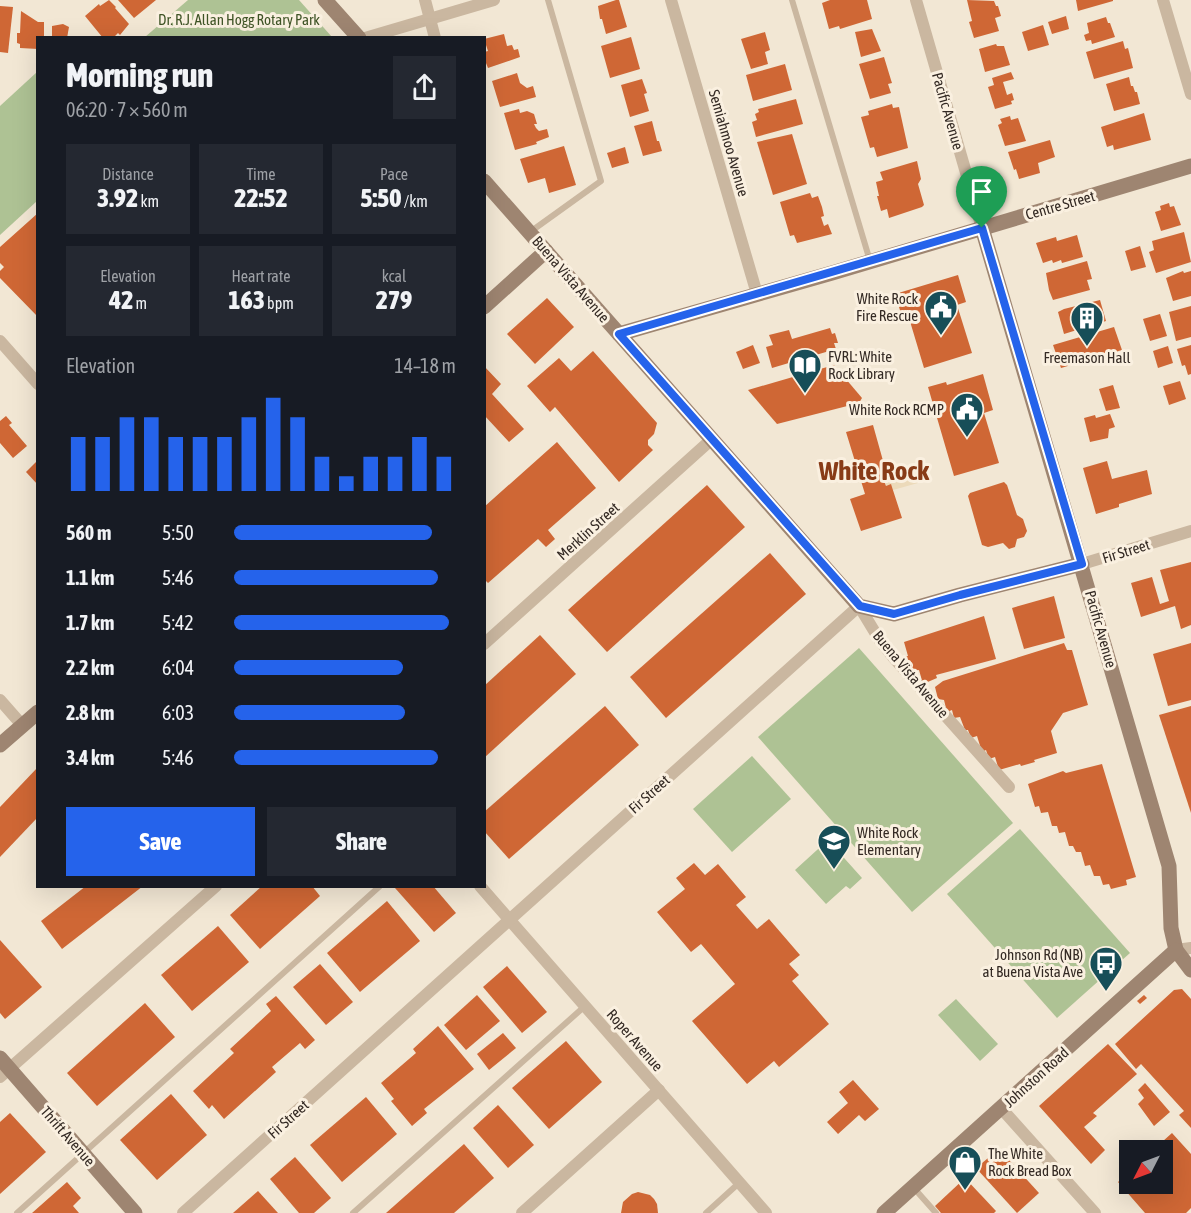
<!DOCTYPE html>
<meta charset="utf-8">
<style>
:root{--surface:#171b24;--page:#242831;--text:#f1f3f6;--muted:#9ea1a6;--accent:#2563eb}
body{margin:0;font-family:"Asap Condensed",sans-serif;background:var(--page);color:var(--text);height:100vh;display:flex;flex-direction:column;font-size:22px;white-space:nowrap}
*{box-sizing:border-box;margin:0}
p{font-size:20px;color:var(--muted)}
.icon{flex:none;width:33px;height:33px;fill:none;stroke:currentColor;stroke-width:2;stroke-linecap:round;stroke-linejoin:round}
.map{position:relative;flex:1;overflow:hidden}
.sheet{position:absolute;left:36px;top:36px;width:450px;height:852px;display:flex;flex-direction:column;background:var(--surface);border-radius:0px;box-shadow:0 6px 24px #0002}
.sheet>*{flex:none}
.needle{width:39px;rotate:228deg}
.buttons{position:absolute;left:1119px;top:1140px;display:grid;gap:12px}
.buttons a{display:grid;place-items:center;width:54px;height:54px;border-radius:0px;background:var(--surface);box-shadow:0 6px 24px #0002;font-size:30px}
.pin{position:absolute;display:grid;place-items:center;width:51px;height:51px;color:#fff;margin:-62px -26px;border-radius:50% 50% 50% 0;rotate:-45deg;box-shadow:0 0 6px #0007}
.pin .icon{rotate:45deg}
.round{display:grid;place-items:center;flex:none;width:63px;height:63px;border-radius:0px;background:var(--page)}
.overview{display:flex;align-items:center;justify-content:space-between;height:102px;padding:0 30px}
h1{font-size:33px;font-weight:800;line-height:45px}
.stats{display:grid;grid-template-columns:repeat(3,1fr);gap:9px;height:102px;padding:6px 30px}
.stats div{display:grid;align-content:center;border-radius:0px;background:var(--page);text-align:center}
.stats b{font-size:26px;font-weight:800}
.stats small{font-size:16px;font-weight:400}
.stats p{font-size:16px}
.chart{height:168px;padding:12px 30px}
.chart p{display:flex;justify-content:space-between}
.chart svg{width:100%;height:108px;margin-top:6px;stroke:var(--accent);stroke-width:6}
.button{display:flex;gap:12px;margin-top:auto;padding:12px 30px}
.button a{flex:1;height:69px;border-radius:0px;background:var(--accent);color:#fff;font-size:24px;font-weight:800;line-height:69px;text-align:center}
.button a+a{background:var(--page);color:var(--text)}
ul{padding:0 30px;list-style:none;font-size:20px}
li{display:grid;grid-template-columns:96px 72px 1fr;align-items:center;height:45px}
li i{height:15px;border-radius:8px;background:var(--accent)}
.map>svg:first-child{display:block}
.green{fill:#aec294}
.plaza{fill:#ecdaba}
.building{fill:#cf6735}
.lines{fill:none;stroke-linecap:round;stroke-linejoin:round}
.lane{stroke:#cab7a0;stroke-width:6}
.street{stroke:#cab7a0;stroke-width:12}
.secondary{stroke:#9e8571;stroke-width:15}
.route-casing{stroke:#fff;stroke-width:12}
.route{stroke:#2563eb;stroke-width:8}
.labels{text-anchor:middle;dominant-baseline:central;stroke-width:6;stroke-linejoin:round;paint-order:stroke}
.park-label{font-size:15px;fill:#3f5426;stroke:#faf0e0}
.street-label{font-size:15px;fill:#342a24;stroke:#faf0e0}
.poi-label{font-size:15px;fill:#342a24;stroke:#faf0e0;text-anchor:end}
.town-label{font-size:27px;font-weight:bold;fill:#883b17;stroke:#faf0e0}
</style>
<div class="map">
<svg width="1191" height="1213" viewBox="0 0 1191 1213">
<rect width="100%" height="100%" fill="#f2e7d4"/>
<g class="green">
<path d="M188,0H299L332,37H145Z"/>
<path d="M37,72V201L0,235V106Z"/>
<path d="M859,648L1013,823L912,912L758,737Z"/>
<path d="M752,756L791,799L732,852L693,809Z"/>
<path d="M1020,829L1130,953L1057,1018L947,894Z"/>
<path d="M828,840L862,878L850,889L846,886L826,904L795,870Z"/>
<path d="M956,999L998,1044L980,1061L938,1015Z"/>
</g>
<path class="plaza" d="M915,468L919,472L920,478L918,483L893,490L891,485L886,486L883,476Z"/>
<g class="building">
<path d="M109,0L116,7L115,8L129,24L120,35L118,33L113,38H103L85,16L99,4L100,6Z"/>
<path d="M118,0H156L134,18Z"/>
<path d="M616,0H619L627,27L606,34L602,19H600L598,6Z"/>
<path d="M830,0H867L872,19L840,29L839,26L829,29L822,3Z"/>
<path d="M967,0L994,1L996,6H998L1001,16L995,18L999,31L974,38L969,22L972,21Z"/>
<path d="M1076,0H1113V1L1078,11Z"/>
<path d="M0,6L13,7L8,53L0,52Z"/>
<path d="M21,11L38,22H44V38H38V49L20,48V44L17,43V33H20Z"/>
<path d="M1066,16L1069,29L1052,34L1048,22Z"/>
<path d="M1106,17L1108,23H1110L1115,37L1092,44L1091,40L1086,41L1084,35L1089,33L1087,23Z"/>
<path d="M63,24L69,27L67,38H52V26Z"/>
<path d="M1043,25L1049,45L1028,51L1022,32Z"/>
<path d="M872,29L881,51L861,57L855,32Z"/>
<path d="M765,32L770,50L765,52L768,64L751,69L741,39Z"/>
<path d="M504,34L507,46L512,45L514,50L518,49L520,57L488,68L484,58V52L488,51L484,39Z"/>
<path d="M631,37L640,69L610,78L601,46Z"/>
<path d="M1123,41L1125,49L1128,48L1133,68L1094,79L1086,52Z"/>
<path d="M996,44L997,46H1004L1010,65L985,72L979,49Z"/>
<path d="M884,57L891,80L892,83L888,84L891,93L870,99L859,64Z"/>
<path d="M785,64L792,90L753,101L746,75Z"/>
<path d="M1011,72L1014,79L1003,82L1007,95L1012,93L1014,100L1011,101L1012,104L995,109L988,87L994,85L992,78Z"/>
<path d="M517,73L520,83L527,88L533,86L536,97L500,107L492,81Z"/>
<path d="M1129,77L1131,86H1133L1135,92H1137L1140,104L1114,111L1106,84Z"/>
<path d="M642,79L647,93L644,94L649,111L630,117L621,85Z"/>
<path d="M796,99L803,124L756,137L752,122L757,120L755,114L759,112L758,109Z"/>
<path d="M892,104L893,108L899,107L908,148L877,157L874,147L870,148L861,117L869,115L868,111Z"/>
<path d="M519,109L520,113L527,111L534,114L537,124H534L536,128L539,131L547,129L549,137L536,142L537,144L515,150L504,113Z"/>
<path d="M1144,113L1151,140L1114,150L1113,145L1107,147L1101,127Z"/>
<path d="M1010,116L1011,120L1018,118L1026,141L1005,146L998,125L1002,123L1000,119Z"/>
<path d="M652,121L657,141H659L662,151L643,156L634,126Z"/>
<path d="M792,134L807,184L773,195L757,142Z"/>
<path d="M1050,140L1055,157L1038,163L1040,173L1019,179L1016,169L1014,170L1008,152Z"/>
<path d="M564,146L576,185L549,193L545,178L528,183L520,159Z"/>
<path d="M625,147L629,163L612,168L607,153Z"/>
<path d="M917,161L921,179L918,184L924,205L922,207L889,218L887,209L881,211L877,196H879L876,182L883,180L880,172Z"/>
<path d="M810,193L812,198L818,196L822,207L824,216L821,217L824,226L828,224L832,234L797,243L794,235L790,236L780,202Z"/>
<path d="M1169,203L1170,207L1174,206L1181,225L1161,231L1155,212L1161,210L1160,206Z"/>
<path d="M38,213V317L0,278V271L4,267L0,263V247Z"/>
<path d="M1184,232L1191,262L1156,273L1149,252L1154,250L1152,241Z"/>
<path d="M1077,235L1083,257L1062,263L1061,260L1053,263L1052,260L1043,263L1036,243L1056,237L1057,241Z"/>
<path d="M1140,246L1146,267L1131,271L1125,251Z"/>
<path d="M1087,261L1092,279L1087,280L1090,290L1053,300L1049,290L1046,273Z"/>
<path d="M1183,271L1184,273L1191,271V296L1173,301L1166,278Z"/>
<path d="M958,275L966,302L957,305L972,353L924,368L909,318L903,320L895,294Z"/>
<path d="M547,298L574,327L535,364L507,334Z"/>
<path d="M1100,300L1106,321L1064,334L1058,312L1064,309Z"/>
<path d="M1191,306V337L1176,341L1169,312Z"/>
<path d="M1160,314L1167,336L1150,341L1143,319Z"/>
<path d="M1114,327L1122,350L1061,368L1053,345Z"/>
<path d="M830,328L832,334L835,333L838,343H834L836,349L772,368L766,347L773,345L769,335L789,330L792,339Z"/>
<path d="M753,345L760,363L743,369L736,352Z"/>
<path d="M1191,345V374L1188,375L1185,365L1182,366L1177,349Z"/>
<path d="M1168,346L1173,363L1158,368L1153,351Z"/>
<path d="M593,351L657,423L654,434L648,440V445L653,450L619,482L555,407L550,412L527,386L559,358L571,371Z"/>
<path d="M834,365L862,398L859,403L777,424L748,390Z"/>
<path d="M484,366L501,384L492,394L524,429L509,442L484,415Z"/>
<path d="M983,374L993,410L984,413L999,463L954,476L928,387L946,382L947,385Z"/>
<path d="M1180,381L1186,399L1169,405L1163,386Z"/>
<path d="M1113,385L1120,408L1106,411L1099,389Z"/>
<path d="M1110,414L1115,427L1109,429L1108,438L1090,442L1084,418L1095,415L1096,418Z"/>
<path d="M6,416L12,423L9,425L27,446L13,458L0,443V421Z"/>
<path d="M873,425L887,475L883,476L884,481L886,486L891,484L902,518L861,531L850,499L865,494L846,432Z"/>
<path d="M557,442L596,488L548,530L555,539L546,547L538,539L488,583L484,579V507Z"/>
<path d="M38,460V485L26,472Z"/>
<path d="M1107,461L1112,479L1147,470L1152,494L1119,504V507L1096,514L1083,468Z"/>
<path d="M1004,482L1007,485L1017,515L1023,519L1027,531L1024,537L1017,539L1015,547L1009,549L1003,543L988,547L982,545L968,496L970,493Z"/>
<path d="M707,485L745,527L607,652L568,610Z"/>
<path d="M770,553L806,594L666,718L630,677Z"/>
<path d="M1191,562V625L1181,629L1175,606L1141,617L1131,583L1152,577L1160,604L1169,601L1160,570Z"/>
<path d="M1054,596L1065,638L1024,649L1012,608Z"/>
<path d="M984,616L996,659L936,675L937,678L923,684L919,670L912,671L910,665L906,666L903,657L908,656L904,642Z"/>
<path d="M540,635L576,674L484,758V686Z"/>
<path d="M1064,643L1067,650H1072L1088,705L1063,713L1051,731L1057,753L1034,760L1035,762L1021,766L1020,764L999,770L995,757L989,759L986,750L982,752L977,736L971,738L968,730H965L960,717L954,718L952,710L947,712L944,700L938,699L935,687L943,681Z"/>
<path d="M1191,643V700L1168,706L1153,654Z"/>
<path d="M605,706L639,745L509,859L484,831V812Z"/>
<path d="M1191,706V813L1159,715Z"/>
<path d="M1102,764L1136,877L1126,880L1127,885L1111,889L1109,884L1103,885L1100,876H1094L1090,865L1085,866L1081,852H1076L1073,846H1069L1065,832L1059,833L1057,826H1052L1048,812L1041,813L1039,806L1035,807L1028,784L1063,771L1066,773Z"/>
<path d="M38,767V817L0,857V807Z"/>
<path d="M694,863L705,875L718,864L746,897L736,905L757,929L769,919L800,955L789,964L799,975L792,981L829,1024L779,1067L774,1061L747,1084L692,1021L735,984L701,944L691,952L657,912L685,889L676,878Z"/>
<path d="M86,886H143L62,949L41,921Z"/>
<path d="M262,886H312L320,896L260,949L230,915Z"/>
<path d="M397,886H433L456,913L434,932L395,888Z"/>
<path d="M387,901L420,941L360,992L327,953Z"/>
<path d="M218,926L249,962L192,1011L161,975Z"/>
<path d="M0,940L42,987L5,1019L0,1013Z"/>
<path d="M320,964L353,1002L326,1025L293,987Z"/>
<path d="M507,966L547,1012L522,1033L483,987Z"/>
<path d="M1182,989L1191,999V1128L1179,1115L1184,1111L1141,1064L1136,1069L1115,1044L1174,990Z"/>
<path d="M477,995L500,1021L466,1050L444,1025Z"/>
<path d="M1144,995L1147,998L1140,1004L1137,1001Z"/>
<path d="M276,996L315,1040L305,1049L300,1043L272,1067L276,1072L224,1119L212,1105L209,1109L193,1091L234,1053L230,1049L271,1011L266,1004Z"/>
<path d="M145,1003L175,1037L97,1106L67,1073Z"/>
<path d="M438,1026L474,1069L424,1109L427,1113L412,1126L391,1101L394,1099L381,1083L416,1053L413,1049Z"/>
<path d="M503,1033L516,1048L489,1070L477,1054Z"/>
<path d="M566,1041L602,1082L549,1129L512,1088Z"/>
<path d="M1108,1044L1137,1074L1093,1113L1097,1116L1084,1127L1105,1150L1091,1164L1039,1106Z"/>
<path d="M853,1080L879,1109L865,1121L859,1115L838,1134L827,1122L848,1103L839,1092Z"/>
<path d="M1145,1083L1170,1112L1154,1126L1138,1104L1144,1098L1138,1090Z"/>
<path d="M171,1094L207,1135L157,1180L120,1140Z"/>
<path d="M366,1097L397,1134L342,1182L310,1145Z"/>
<path d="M498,1105L534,1145L508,1168L473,1128Z"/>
<path d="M10,1113L46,1152L0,1194V1122Z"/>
<path d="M1172,1133L1191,1154V1208L1186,1213H1145L1118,1182L1130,1171V1184H1162V1150H1153Z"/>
<path d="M464,1144L494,1178L454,1213H386Z"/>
<path d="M999,1149L1039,1193L1017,1213L976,1168Z"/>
<path d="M295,1157L331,1198L314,1213H299L270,1179Z"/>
<path d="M965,1178L996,1211L994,1213H941L935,1206Z"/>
<path d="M67,1182L81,1198L73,1206L79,1213H32Z"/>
<path d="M258,1191L278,1213H233Z"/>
<path d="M638,1192L650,1195L654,1199L657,1204L658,1213H621L623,1202L632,1194Z"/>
</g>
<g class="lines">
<g class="lane">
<path d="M792,0L870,261"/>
<path d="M530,232L601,181L548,0"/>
<path d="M913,1187L936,1213"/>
<path d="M17,1213L380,886"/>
<path d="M353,1213L585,1006"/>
<path d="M706,1213L739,1183"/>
</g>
<g class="street">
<path d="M425,0L435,38"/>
<path d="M671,0L757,294"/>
<path d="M916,0L982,228"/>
<path d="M1163,0L1191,94"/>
<path d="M365,38L494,0"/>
<path d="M0,341L38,384"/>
<path d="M1082,564L1191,531"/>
<path d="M484,644L712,439"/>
<path d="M0,700L22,725"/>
<path d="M480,886L766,1213"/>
<path d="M1176,950L1191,948"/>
<path d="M0,1077L216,886"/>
<path d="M1001,1108L1095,1213"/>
<path d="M183,1213L859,606L879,639L894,658L1009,787"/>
<path d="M522,1213L659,1090"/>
</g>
<g class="secondary">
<path d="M325,0L359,38"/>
<path d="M484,181L859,606L894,614L960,595L1082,564"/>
<path d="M982,228L1169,866L1171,928L1176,950L1191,970"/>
<path d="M484,307L546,251"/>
<path d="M619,334L832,273L1191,166"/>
<path d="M0,745L38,712"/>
<path d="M0,1058L135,1213"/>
<path d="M884,1213L1176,950"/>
</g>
</g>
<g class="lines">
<defs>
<path id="route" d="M982,228L1082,564L960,595L894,614L860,606L619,334Z"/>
</defs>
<use href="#route" class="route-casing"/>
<use href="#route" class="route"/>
</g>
<defs>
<symbol id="civic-pin" viewBox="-11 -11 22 30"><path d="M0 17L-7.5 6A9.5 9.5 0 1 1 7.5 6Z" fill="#174e58" stroke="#faf0e0"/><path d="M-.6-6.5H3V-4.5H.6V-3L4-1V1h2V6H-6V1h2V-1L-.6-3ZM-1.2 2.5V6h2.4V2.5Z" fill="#fff"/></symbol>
<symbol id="building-pin" viewBox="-11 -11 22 30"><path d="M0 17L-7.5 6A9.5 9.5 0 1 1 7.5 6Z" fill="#174e58" stroke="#faf0e0"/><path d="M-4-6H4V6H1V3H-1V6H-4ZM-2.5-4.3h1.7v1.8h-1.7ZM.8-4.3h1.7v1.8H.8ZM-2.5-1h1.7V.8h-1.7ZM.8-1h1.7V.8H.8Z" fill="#fff"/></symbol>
<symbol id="library-pin" viewBox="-11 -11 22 30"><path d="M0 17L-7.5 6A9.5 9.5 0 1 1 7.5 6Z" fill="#174e58" stroke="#faf0e0"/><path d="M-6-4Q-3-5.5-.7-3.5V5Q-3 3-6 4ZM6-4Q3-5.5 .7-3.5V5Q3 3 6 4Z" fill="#fff"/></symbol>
<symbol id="school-pin" viewBox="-11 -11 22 30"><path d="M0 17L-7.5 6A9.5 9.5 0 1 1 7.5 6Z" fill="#174e58" stroke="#faf0e0"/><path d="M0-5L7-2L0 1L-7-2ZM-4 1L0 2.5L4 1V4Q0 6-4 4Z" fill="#fff"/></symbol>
<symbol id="bus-pin" viewBox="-11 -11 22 30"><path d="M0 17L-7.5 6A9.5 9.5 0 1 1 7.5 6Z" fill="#174e58" stroke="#faf0e0"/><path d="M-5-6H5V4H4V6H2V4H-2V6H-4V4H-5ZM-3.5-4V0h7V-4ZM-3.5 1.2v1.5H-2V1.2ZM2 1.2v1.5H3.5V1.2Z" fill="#fff"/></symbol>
<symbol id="shop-pin" viewBox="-11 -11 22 30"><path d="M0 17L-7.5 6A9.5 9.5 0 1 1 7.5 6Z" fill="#174e58" stroke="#faf0e0"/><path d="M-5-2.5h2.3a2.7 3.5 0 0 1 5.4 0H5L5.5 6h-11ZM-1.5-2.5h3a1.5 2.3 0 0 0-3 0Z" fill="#fff"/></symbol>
</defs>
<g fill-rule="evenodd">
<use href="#civic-pin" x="922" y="288" width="38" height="52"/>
<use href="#building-pin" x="1068" y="299" width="38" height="52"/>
<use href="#library-pin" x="786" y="346" width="38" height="52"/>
<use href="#civic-pin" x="948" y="390" width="38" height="52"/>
<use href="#school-pin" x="815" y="822" width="38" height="52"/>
<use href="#bus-pin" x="1087" y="944" width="38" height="52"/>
<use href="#shop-pin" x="946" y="1143" width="38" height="52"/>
</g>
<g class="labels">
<g class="park-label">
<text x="239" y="19">Dr. R.J. Allan Hogg Rotary Park</text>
</g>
<g class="street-label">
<text transform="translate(948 111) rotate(74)">Pacific Avenue</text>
<text transform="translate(729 143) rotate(74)">Semiahmoo Avenue</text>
<text transform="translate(1060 205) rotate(-16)">Centre Street</text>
<text transform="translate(571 279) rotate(49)">Buena Vista Avenue</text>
<text transform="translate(588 531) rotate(-42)">Merklin Street</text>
<text transform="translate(1126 551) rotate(-17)">Fir Street</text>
<text transform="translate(1101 629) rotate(74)">Pacific Avenue</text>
<text transform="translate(911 674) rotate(50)">Buena Vista Avenue</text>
<text transform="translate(649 794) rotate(-42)">Fir Street</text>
<text transform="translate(635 1040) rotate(49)">Roper Avenue</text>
<text transform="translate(1036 1077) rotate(-42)">Johnston Road</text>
<text transform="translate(288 1119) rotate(-42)">Fir Street</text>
<text transform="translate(68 1136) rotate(49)">Thrift Avenue</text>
</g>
<g class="poi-label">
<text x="918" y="298">White Rock<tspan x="918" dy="17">Fire Rescue</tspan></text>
<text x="828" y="356" text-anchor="start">FVRL: White<tspan x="828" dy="17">Rock Library</tspan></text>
<text x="1087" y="357" text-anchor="middle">Freemason Hall</text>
<text x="944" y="409">White Rock RCMP</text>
<text x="857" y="832" text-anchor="start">White Rock<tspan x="857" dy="17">Elementary</tspan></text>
<text x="1083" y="954">Johnson Rd (NB)<tspan x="1083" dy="17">at Buena Vista Ave</tspan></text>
<text x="988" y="1153" text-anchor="start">The White<tspan x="988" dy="17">Rock Bread Box</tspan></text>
</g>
<g class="town-label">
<text x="874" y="470">White Rock</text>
</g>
</g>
</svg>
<div class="buttons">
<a><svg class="needle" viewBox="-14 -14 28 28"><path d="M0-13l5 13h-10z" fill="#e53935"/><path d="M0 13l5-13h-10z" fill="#9ea1a6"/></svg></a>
</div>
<div class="pin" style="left:982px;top:228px;background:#1e9e55"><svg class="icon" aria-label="arrive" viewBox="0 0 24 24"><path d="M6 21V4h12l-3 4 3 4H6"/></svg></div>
<section class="sheet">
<div class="overview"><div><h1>Morning run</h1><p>06:20 · 7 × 560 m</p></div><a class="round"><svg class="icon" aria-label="share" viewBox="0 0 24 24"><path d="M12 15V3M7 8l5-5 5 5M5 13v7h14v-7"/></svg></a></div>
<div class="stats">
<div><p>Distance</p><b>3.92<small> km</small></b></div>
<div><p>Time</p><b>22:52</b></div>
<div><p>Pace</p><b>5:50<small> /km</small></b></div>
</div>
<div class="stats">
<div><p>Elevation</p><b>42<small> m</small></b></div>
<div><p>Heart rate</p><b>163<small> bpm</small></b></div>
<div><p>kcal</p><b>279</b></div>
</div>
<div class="chart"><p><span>Elevation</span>14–18 m</p>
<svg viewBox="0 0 160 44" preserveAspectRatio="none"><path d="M5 44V22M15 44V22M25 44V14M35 44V14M45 44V22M55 44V22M65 44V22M75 44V14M85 44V6M95 44V14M105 44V30M115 44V38M125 44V30M135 44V30M145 44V22M155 44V30"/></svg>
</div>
<ul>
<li><b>560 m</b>5:50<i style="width:89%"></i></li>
<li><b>1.1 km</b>5:46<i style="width:92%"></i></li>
<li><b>1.7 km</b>5:42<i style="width:97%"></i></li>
<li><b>2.2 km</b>6:04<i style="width:76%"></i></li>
<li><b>2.8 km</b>6:03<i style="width:77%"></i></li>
<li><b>3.4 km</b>5:46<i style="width:92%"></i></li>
</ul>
<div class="button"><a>Save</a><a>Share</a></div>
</section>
</div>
